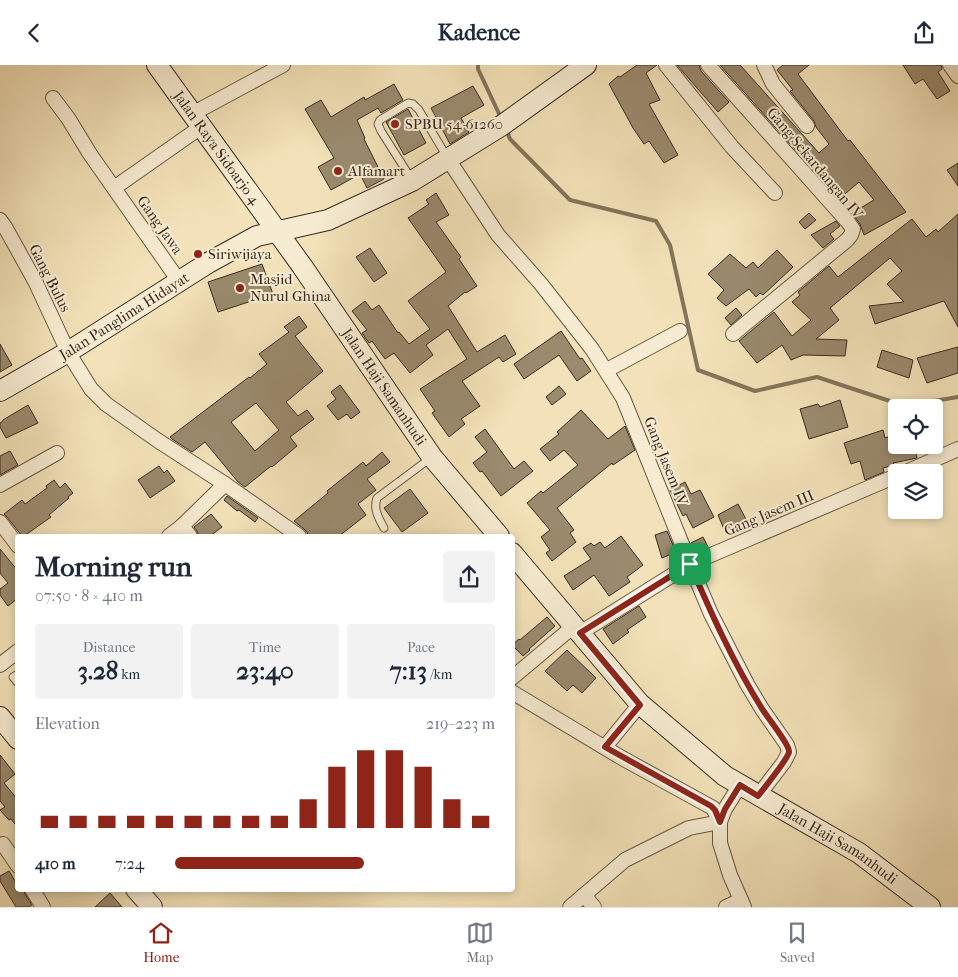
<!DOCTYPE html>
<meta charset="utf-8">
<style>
:root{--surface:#fff;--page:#f2f2f3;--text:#1f2937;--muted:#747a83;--line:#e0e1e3;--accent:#8f2418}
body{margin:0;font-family:"IM FELL French Canon",serif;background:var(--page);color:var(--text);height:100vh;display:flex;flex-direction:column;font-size:19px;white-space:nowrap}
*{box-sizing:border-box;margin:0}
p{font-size:16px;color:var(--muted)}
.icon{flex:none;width:28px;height:28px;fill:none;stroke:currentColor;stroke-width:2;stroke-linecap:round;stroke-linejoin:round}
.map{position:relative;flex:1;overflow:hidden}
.sheet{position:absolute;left:15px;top:469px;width:500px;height:358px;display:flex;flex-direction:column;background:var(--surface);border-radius:5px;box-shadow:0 2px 8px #0003}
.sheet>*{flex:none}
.controls{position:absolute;left:888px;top:334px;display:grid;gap:10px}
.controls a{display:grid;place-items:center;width:55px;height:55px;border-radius:5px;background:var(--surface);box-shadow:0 2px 8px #0003;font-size:25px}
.pin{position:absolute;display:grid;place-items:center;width:42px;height:42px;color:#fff;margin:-21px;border-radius:10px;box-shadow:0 2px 8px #0006}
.round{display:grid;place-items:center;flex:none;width:52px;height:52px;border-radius:5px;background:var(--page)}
.headline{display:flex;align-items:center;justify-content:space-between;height:85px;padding:0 20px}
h1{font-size:28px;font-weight:800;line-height:38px}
.stats{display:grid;grid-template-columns:repeat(3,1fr);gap:8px;height:85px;padding:5px 20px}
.stats div{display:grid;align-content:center;border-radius:5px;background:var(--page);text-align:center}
.stats b{font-size:25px;font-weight:800}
.stats small{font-size:14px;font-weight:400}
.stats p{font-size:14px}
.chart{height:140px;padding:10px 20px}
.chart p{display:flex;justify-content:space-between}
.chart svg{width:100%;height:90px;margin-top:5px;stroke:var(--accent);stroke-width:6}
ul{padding:0 20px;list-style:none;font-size:16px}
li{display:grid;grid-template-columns:80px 60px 1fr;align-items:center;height:38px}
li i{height:12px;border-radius:6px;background:var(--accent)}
header{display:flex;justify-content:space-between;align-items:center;height:65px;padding:0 20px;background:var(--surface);font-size:22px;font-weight:800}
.dock{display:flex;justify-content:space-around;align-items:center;height:70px;border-top:1px solid var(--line);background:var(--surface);font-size:14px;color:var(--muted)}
.dock a{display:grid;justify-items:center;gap:2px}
.dock .on{color:var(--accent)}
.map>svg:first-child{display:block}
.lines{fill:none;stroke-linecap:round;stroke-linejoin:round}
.stream{stroke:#83745b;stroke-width:4}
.building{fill:#9a8a6e;stroke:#392b1d;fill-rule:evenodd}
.lane-casing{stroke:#685944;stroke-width:9}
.street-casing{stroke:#685944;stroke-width:16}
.secondary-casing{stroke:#392b1d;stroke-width:22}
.lane{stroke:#f7ecd2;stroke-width:7}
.street{stroke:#f7ecd2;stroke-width:14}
.secondary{stroke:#f7ecd2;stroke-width:20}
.route-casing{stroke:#fff;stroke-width:10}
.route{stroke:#8f2418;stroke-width:6}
.poi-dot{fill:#8f2418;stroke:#f7ecd2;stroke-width:2}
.labels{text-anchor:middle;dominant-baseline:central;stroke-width:4;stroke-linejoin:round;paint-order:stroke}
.poi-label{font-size:15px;fill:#392b1d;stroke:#f7ecd2;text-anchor:start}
.street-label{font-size:15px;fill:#392b1d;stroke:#f7ecd2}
</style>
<header><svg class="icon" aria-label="back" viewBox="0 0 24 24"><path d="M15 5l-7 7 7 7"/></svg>Kadence<svg class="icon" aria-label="share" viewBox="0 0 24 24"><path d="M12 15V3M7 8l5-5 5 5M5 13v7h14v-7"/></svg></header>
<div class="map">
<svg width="958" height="842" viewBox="0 0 958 842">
<rect width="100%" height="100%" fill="#f3e2b9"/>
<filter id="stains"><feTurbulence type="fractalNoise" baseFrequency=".004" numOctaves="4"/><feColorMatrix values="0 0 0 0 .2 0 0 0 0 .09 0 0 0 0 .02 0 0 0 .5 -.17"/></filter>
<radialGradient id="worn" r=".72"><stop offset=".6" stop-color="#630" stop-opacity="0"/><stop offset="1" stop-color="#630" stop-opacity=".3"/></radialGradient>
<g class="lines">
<g class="stream">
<path d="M478,0V4L501,53"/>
<path d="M506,64L510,74L570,135L656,156L670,180L698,305L755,326L817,312L905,341L958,332"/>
</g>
</g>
<g class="building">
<path d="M637,0H657L646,8L660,35L649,39L678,90L664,98L649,76L644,79L633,63L609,19L618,11L620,12Z"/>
<path d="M677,0H699L701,6L729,37L718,47Z"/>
<path d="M720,0H740L819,88L829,79L816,62L814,56L790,26L793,25L777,5L783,0H809L798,9L848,76L850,75L906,147L864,170L860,159L852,148L874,135L859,117L839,134Z"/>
<path d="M903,0H941L942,4L938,7L950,26L937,34L923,14L915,19Z"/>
<path d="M394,19L403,35L381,48L378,43L357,55L365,73L364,74L384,114L367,123L360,109L331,125L318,102L334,93L305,44L321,35L331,52L364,32L365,35Z"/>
<path d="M473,21L484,40L461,53L469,67L450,79L431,43Z"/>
<path d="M408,44L426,78L404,90L386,57Z"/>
<path d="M958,98V121L947,105Z"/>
<path d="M436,128L449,150L436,157L461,192L459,194L477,221L466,228L465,227L448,241L477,287L505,270L516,289L503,297L499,292L462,316L480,341L461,354L465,359L449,372L432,348L435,346L420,324L467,294L448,264L426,280L433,290L410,308L394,288L385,294L372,276L369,278L362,268L367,265L352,246L365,236L372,245L379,240L398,268L399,267L409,279L430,264L408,236L446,207L408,153L429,139L426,135Z"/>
<path d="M809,148L816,155L805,164L799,157Z"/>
<path d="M958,149V262L944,236L875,259L869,241L904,237L887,219L902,206L890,193L830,243L839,255L816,274L847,275L845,291L803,290L791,295L782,280L757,298L739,276L774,247L792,271L811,255L792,237L800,230L798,227L829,201L838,212L912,154L926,172L936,164L938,167Z"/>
<path d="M836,156L840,161L830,169L834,174L823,183L811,170Z"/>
<path d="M370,183L387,208L374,217L356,192Z"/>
<path d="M777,185L793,202L763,230L760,228L756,232L749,224L726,241L717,233L724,225L708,209L730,189L746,203L753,197L758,203Z"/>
<path d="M262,199L273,229L218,247L208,217Z"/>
<path d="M736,243L742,250L731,260L725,253Z"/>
<path d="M299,251L307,262L295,271L323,306L286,337L298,351L307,345L314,354L290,372L297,381L272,402L271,401L245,422L238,417L205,377L192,387L172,374L170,372L249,312L250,313L267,299L259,289L289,267L284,262ZM256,338L279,365L255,386L231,357Z"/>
<path d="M561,266L580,294L582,293L591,306L577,316L559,290L524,314L514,299Z"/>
<path d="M0,279L12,300L0,307Z"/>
<path d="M958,282V308L927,318L917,293Z"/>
<path d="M882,285L913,295L909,313L877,302Z"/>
<path d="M340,320L360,347L351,354L347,349L338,355L327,341L336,334L331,327Z"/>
<path d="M559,321L566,329L552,340L546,332Z"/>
<path d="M840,335L848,362L809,374L800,344L818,339L820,342Z"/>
<path d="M28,340L38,358L6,373L0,362V358L3,356V355Z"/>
<path d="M581,345L608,374L625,361L635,385L613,400L612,398L557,443L574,465L570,468L576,477L552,496L546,488L550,485L541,472L550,465L527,438L541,426L543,428L578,400L564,385L550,396L540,384L559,369L557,367Z"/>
<path d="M485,364L514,404L524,396L533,406L501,431L482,406L480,407L473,398L487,387L475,372Z"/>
<path d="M883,365L885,373L896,369V380H914L917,393L893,398L894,400L883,403L884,407L865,415L860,396L851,399L844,378Z"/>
<path d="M10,386L18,400L0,410V391Z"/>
<path d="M382,387L390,397L367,414L376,425L358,439L366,450L339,471H308L307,467L304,464L294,456L328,428L327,426L363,397L366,401Z"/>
<path d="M159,401L164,408L167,405L175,416L150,433L138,415Z"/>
<path d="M54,415L60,423L65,418L73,428L68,432L69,433L49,450L51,452L24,471H22L7,452L4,449L22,435L25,439L47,423L46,421Z"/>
<path d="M685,417L691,429L700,425L714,452L693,463L686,449L683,451L670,425Z"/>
<path d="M410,424L428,448L402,467L384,443Z"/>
<path d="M227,431L258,453L255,457L239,445L237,446L224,435Z"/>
<path d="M738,439L749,460L740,464L739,463L726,469L718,450Z"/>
<path d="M211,449L222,462L210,471H199L197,466L194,462Z"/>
<path d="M667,466L676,487L662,493L655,470Z"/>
<path d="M621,471L643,500L627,512L630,517L609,531L594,510L573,525L564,511L591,494L583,483L591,478L594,481L600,477L605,483Z"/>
<path d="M703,472L708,482L694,487L691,478Z"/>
<path d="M0,484L18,506V533L8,541L0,530V524L8,518L0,508Z"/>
<path d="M639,541L646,552L627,565L629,567L613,579L603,564Z"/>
<path d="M547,552L555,561L529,584L530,585L523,591L512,580L519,574L520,575Z"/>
<path d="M567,585L596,613L582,628L573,620L567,626L545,606Z"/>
<path d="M0,690L15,709L4,718L18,735V763L11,754L9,755L0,745L5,742L0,736Z"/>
<path d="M9,806L18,821V824H23L25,829L32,840L29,842H16L0,816V811Z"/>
<path d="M110,828L122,842H95Z"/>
</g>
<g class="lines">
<defs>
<g id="lane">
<path d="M412,115L381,66L378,59L380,55L408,38L413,39L419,45L447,92"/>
<path d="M384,463C379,454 373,444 377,433L432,392"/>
<path d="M18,609L13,612L18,618"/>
</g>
<g id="street">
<path d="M666,0L732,82L775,128"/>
<path d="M708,0L848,157L853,164L851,170L847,175L733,269"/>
<path d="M764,0L773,19L807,61"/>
<path d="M950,0L958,11"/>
<path d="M53,33L68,53L90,89L179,216"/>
<path d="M192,49L283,0"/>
<path d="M448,94L498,170L541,219L592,284L623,333L690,499L711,549L747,619L762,644L787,680L789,687L784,697L758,731"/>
<path d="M114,123L201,62"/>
<path d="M0,155L5,162L35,216L68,287L91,324L106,339L157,375L225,419L299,471"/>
<path d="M607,305L680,266"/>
<path d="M904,408L958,384"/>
<path d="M0,420L57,388"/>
<path d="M0,457L18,481"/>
<path d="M182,461L190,471"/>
<path d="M169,471L182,461L225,419"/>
<path d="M580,568L690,499L896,411"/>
<path d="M0,600L18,586"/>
<path d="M512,613L575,560"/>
<path d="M512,627L622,693L713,743L720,757V778L730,810L744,842"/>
<path d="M605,682L640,639"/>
<path d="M720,757L725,744L740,720"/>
<path d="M3,779L18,801"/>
<path d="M32,824L43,842"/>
<path d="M584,830L594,842"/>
<path d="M570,842L625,795L689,763L720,757"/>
<path d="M726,842L741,835"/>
</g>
<g id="secondary">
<path id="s1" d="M157,0L302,201L432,392L499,471"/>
<path id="s2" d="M0,326L68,287L208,198L257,171L328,155L412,116L501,61L586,0"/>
<path id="s3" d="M512,488L640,639L725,711L859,788L930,842"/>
<path d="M0,652L18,674"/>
<path d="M136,824L152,842"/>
</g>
</defs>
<use href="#lane" class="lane-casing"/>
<use href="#street" class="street-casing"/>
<use href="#secondary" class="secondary-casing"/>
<use href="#lane" class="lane"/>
<use href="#street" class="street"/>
<use href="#secondary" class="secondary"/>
</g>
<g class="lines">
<defs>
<path id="route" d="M690,499C711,548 733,597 761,642C766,651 790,680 789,687C788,694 764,723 758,731L740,720L725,744L720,757L715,745L711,741L605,682L640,640L580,568Z"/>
</defs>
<use href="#route" class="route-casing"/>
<use href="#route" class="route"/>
</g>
<g class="poi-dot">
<circle cx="395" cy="59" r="5"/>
<circle cx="338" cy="106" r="5"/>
<circle cx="198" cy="189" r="5"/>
<circle cx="240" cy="223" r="5"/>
</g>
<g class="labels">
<g class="poi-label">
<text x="405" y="59">SPBU 54-61260</text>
<text x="348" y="106">Alfamart</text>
<text x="208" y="189">Siriwijaya</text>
<text x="250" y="214">Masjid<tspan x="250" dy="17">Nurul Ghina</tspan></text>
</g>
<g class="street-label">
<text stroke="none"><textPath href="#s1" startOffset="102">Jalan Raya Sidoarjo 4</textPath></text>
<text transform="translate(815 98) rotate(50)">Gang Sekardangan IV</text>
<text transform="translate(160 160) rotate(55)">Gang Jawa</text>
<text transform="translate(50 213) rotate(63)">Gang Bulus</text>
<text stroke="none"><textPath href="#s2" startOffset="145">Jalan Panglima Hidayat</textPath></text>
<text stroke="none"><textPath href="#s1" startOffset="394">Jalan Haji Samanhudi</textPath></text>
<text transform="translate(666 396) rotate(68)">Gang Jasem IV</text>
<text transform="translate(769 448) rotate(-23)">Gang Jasem III</text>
<text stroke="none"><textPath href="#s3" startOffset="441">Jalan Haji Samanhudi</textPath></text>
</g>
</g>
<rect width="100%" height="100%" filter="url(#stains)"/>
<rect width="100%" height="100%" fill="url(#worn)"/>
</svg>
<div class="controls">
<a><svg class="icon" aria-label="locate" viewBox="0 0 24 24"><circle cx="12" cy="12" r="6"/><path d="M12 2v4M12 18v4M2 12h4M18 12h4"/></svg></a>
<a><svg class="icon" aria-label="layers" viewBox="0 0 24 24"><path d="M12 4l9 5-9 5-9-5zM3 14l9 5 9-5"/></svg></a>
</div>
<div class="pin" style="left:690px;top:499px;background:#1e9e55"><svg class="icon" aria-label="arrive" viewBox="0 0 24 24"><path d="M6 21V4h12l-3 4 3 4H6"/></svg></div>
<section class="sheet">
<div class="headline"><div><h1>Morning run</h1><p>07:50 · 8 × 410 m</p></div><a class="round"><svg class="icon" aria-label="share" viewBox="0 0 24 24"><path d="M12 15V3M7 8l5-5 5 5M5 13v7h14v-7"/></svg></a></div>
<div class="stats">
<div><p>Distance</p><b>3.28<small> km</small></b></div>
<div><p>Time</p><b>23:40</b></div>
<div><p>Pace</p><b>7:13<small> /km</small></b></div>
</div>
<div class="chart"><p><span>Elevation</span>219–223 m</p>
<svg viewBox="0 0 160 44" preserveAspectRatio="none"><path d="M5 44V38M15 44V38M25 44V38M35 44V38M45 44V38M55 44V38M65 44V38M75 44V38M85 44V38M95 44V30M105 44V14M115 44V6M125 44V6M135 44V14M145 44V30M155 44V38"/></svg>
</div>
<ul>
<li><b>410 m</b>7:24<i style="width:59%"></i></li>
</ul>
</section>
</div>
<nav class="dock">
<a class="on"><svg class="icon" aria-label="home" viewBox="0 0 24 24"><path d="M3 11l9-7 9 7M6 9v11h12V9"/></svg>Home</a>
<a><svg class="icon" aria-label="map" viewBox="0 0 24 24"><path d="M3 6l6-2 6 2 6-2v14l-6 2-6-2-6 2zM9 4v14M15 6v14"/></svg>Map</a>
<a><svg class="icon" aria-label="saved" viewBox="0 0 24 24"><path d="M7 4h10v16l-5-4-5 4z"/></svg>Saved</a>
</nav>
